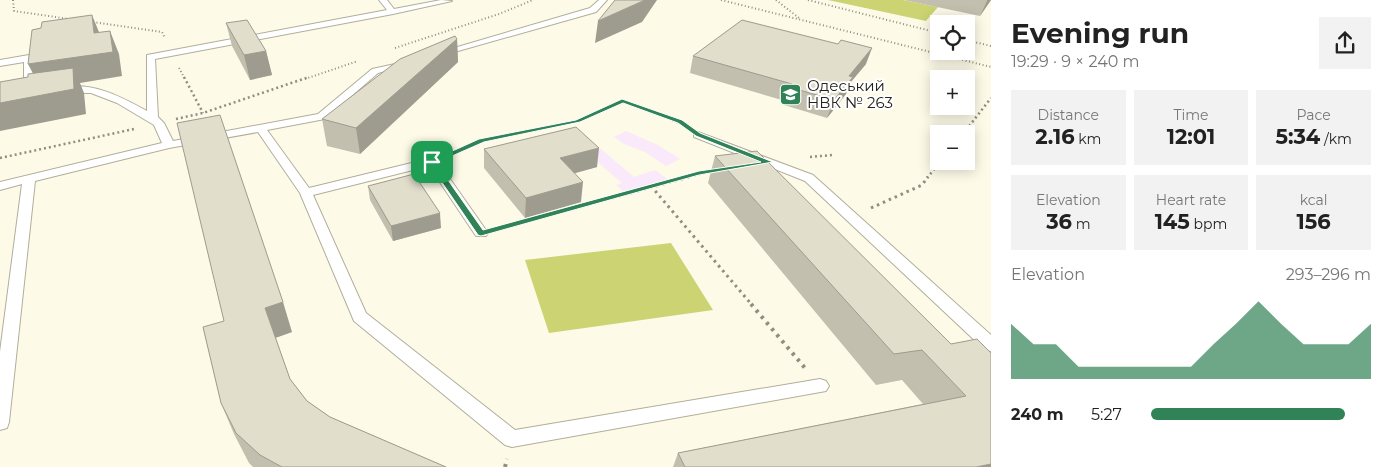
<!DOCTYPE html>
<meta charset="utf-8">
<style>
:root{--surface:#fff;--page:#f2f2f2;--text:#222;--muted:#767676;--accent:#308356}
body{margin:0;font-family:Montserrat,sans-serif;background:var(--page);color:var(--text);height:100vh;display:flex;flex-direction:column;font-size:19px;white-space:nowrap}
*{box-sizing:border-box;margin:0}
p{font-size:16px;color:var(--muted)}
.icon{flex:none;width:28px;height:28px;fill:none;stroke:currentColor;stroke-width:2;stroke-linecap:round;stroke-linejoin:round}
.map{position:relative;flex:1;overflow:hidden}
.side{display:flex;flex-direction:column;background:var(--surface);width:400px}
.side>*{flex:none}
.controls{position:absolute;left:930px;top:15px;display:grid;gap:10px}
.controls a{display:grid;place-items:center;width:45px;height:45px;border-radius:0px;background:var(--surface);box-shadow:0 2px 12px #0003;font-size:25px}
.pin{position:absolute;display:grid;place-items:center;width:42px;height:42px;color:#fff;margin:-21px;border-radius:10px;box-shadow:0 2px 8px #0006}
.round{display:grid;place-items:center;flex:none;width:52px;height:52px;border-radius:0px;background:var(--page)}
.overview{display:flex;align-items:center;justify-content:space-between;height:85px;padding:0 20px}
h1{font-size:28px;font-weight:700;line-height:38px}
.metrics{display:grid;grid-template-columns:repeat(3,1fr);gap:8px;height:85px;padding:5px 20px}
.metrics div{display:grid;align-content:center;border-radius:0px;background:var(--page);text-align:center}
.metrics b{font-size:21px;font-weight:700}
.metrics small{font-size:14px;font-weight:400}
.metrics p{font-size:14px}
.chart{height:140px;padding:10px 20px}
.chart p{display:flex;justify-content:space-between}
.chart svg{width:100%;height:90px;margin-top:5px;fill:var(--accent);opacity:.7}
ul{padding:0 20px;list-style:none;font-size:16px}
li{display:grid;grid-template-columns:80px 60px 1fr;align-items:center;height:38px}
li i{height:12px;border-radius:6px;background:var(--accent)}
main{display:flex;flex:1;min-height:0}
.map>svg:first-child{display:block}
.industrial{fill:#fae9fb}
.green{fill:#cbd373}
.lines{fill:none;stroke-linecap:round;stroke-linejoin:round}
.service-casing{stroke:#b1ae9c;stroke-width:2}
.path-far3{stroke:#908e82;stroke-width:2;stroke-dasharray:1 2.5;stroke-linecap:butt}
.path-far2{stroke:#908e82;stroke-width:2.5;stroke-dasharray:2 3;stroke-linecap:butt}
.path-far1{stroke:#908e82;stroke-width:3;stroke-dasharray:2.5 4;stroke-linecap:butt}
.path{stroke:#908e82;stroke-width:4;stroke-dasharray:3 5;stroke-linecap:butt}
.service{fill:#fff;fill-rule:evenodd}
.wall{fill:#c2bfaf}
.shaded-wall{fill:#9e9b8f}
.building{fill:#e1decc;stroke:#9e9b8f}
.route{fill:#308356;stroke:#fff;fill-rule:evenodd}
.labels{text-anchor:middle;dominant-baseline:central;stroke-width:4;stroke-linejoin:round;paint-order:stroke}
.far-poi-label{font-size:15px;fill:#24231c;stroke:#fff;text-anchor:start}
</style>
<main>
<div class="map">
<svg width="991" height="467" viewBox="0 0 991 467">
<rect width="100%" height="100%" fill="#fdfae8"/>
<g class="industrial">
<path d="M626,131L658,145L680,159L666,166L645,152L624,144L614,137Z"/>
<path d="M595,144L634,177L655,170L670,181L628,196L616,185L622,183L581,148Z"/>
</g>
<g class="green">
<path d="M828,0H903L938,7L926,21Z"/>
<path d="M671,243L713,310L549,333L525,260Z"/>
</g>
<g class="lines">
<defs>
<g id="service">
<path d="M379,0H387L394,9L441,0L452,1L393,14L155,59L158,117L164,123L173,141L318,114L372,69L409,61V65L378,73L325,119L267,130L309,188L432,158L436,159L488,233L486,236H476L429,166L313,195L366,313L515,430L820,379L826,381L829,386L826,391L512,447L505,445L354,321L300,193L258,132L169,148L35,181L9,422L7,428L0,430V352L22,184L0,190V182L162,143L154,125L117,103L91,93H65L61,92V88C93,81 121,97 147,111V55L387,10Z"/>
<path d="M599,0H607L596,12L444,55L437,53L590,8Z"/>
<path d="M29,55L34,58V91L29,94L24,91V62L0,66V60Z"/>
<path d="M698,132L813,175L991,335V351L985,350L805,181L694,137V133Z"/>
</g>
</defs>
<use href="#service" class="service-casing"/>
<g class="path-far3">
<path d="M13,0L14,11L69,19"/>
<path d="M721,0L991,67"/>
<path d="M776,0L799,18"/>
<path d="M808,0L939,33"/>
<path d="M93,22L162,32L165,38"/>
<path d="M966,40L991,46"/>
<path d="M395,48L499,14L533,0"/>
<path d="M179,68L185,79"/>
<path d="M305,79L358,61"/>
</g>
<g class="path-far2">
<path d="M184,77L203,113"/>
<path d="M176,119L203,113L309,77"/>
<path d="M963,134L991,98"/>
<path d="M450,154L482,140L578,121L623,101L683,124"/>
<path d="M810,157L832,155"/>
<path d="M0,158L134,129"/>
<path d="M684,178L715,170"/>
<path d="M927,178L941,161"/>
</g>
<g class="path-far1">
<path d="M651,186L752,305"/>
<path d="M871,208L922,185L928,177"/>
<path d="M499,229L689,177"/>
</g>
<g class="path">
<path d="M751,304L805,368"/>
<path d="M505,467L507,459"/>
</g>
<use href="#service" class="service"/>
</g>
<g class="wall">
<path d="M904,0H991L980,16Z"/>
<path d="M226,23L266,51L272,75L250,80L232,46Z"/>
<path d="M457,39L458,62L360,154L327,146L322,119Z"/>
<path d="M693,56L866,64L850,83L846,94L827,118L784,105L785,101L690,73Z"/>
<path d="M484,149L597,167L574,173L581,202L525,218L484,168Z"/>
<path d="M715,156L951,344L991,467H673L678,453L923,404L902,380L876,385L708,183Z"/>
<path d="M368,186L441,228L393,241L370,200Z"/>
<path d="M203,327L292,332L275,338L290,379L307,401L330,417L446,467H253L249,463L234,434L221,403Z"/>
</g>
<g class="shaded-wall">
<path d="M645,0H657L642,22L595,43L598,21Z"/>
<path d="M987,0H991L980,16L987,1Z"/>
<path d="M92,15L101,37L110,31L119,54L122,76L80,83L84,93L86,114L0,131V103L41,89L28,64L94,33Z"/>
<path d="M457,39L458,62L360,154L356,128Z"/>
<path d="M872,48L866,64L850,83L846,94L827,118L834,100L849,76Z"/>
<path d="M266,51L272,75L250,80L244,55Z"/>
<path d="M599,148L597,167L558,178L560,158Z"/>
<path d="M583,182L581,202L525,218L526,198Z"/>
<path d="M440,213L441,228L393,241L391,226Z"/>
<path d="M283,302L292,332L275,338L265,308Z"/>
<path d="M991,464V467H976Z"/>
</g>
<g class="building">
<path d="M615,0H645L598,21Z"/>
<path d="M92,15L94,33L110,31L113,52L28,64L32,30L41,28L42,22Z"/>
<path d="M247,20L266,51L244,55L226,23Z"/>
<path d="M742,20L838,44L841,40L872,48L849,76L853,77L834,100L789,87L792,84L693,56Z"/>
<path d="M455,36L457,39L356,128L322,119L400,59Z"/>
<path d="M73,68L74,89L0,103V82L28,77V74Z"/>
<path d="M220,115L283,302L265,308L290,379L307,401L330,417L446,467H282L260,455L236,433L221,403L203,327L224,321L177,123Z"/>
<path d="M576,127L599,148L560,158L583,182L526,198L484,149Z"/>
<path d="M757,151L951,344L977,339L991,353V464L976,467H685L678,453L966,396L922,350L894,354L715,156Z"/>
<path d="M414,174L440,213L391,226L368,186Z"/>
</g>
<path class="route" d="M622,99L682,120L700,133L773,162L699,175L481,236L478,235L428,162L479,139L576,120ZM623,103L678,123L696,136L761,162L699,171L483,230L436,163L484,142L580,122Z"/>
<defs>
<symbol id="school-square" viewBox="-11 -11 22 22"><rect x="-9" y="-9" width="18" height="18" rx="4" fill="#308356" stroke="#fff"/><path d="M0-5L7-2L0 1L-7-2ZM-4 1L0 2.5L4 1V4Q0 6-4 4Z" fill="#fff"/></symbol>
</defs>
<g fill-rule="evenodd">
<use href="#school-square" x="778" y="82" width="25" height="25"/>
</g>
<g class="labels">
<g class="far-poi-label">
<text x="807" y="85">Одеський<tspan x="807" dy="17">НВК № 263</tspan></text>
</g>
</g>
</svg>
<div class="controls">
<a><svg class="icon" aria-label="locate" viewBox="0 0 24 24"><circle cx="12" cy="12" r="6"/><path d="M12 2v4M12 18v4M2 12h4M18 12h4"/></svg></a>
<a>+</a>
<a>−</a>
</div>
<div class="pin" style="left:432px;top:162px;background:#1e9e55"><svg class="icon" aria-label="arrive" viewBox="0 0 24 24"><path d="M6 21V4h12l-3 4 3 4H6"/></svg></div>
</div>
<section class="side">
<div class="overview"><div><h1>Evening run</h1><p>19:29 · 9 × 240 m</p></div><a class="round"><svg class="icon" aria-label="share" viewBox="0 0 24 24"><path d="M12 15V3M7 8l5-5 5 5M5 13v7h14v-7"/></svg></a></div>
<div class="metrics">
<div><p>Distance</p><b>2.16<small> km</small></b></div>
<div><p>Time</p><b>12:01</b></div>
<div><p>Pace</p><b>5:34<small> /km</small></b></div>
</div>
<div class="metrics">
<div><p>Elevation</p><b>36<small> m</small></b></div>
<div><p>Heart rate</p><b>145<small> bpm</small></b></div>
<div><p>kcal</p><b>156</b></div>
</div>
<div class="chart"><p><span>Elevation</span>293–296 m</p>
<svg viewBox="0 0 160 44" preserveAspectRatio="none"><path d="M0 44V17L10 27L20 27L30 38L40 38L50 38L60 38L70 38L80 38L90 27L100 17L110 6L120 17L130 27L140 27L150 27L160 17V44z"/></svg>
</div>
<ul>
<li><b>240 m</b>5:27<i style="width:88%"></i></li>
</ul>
</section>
</main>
